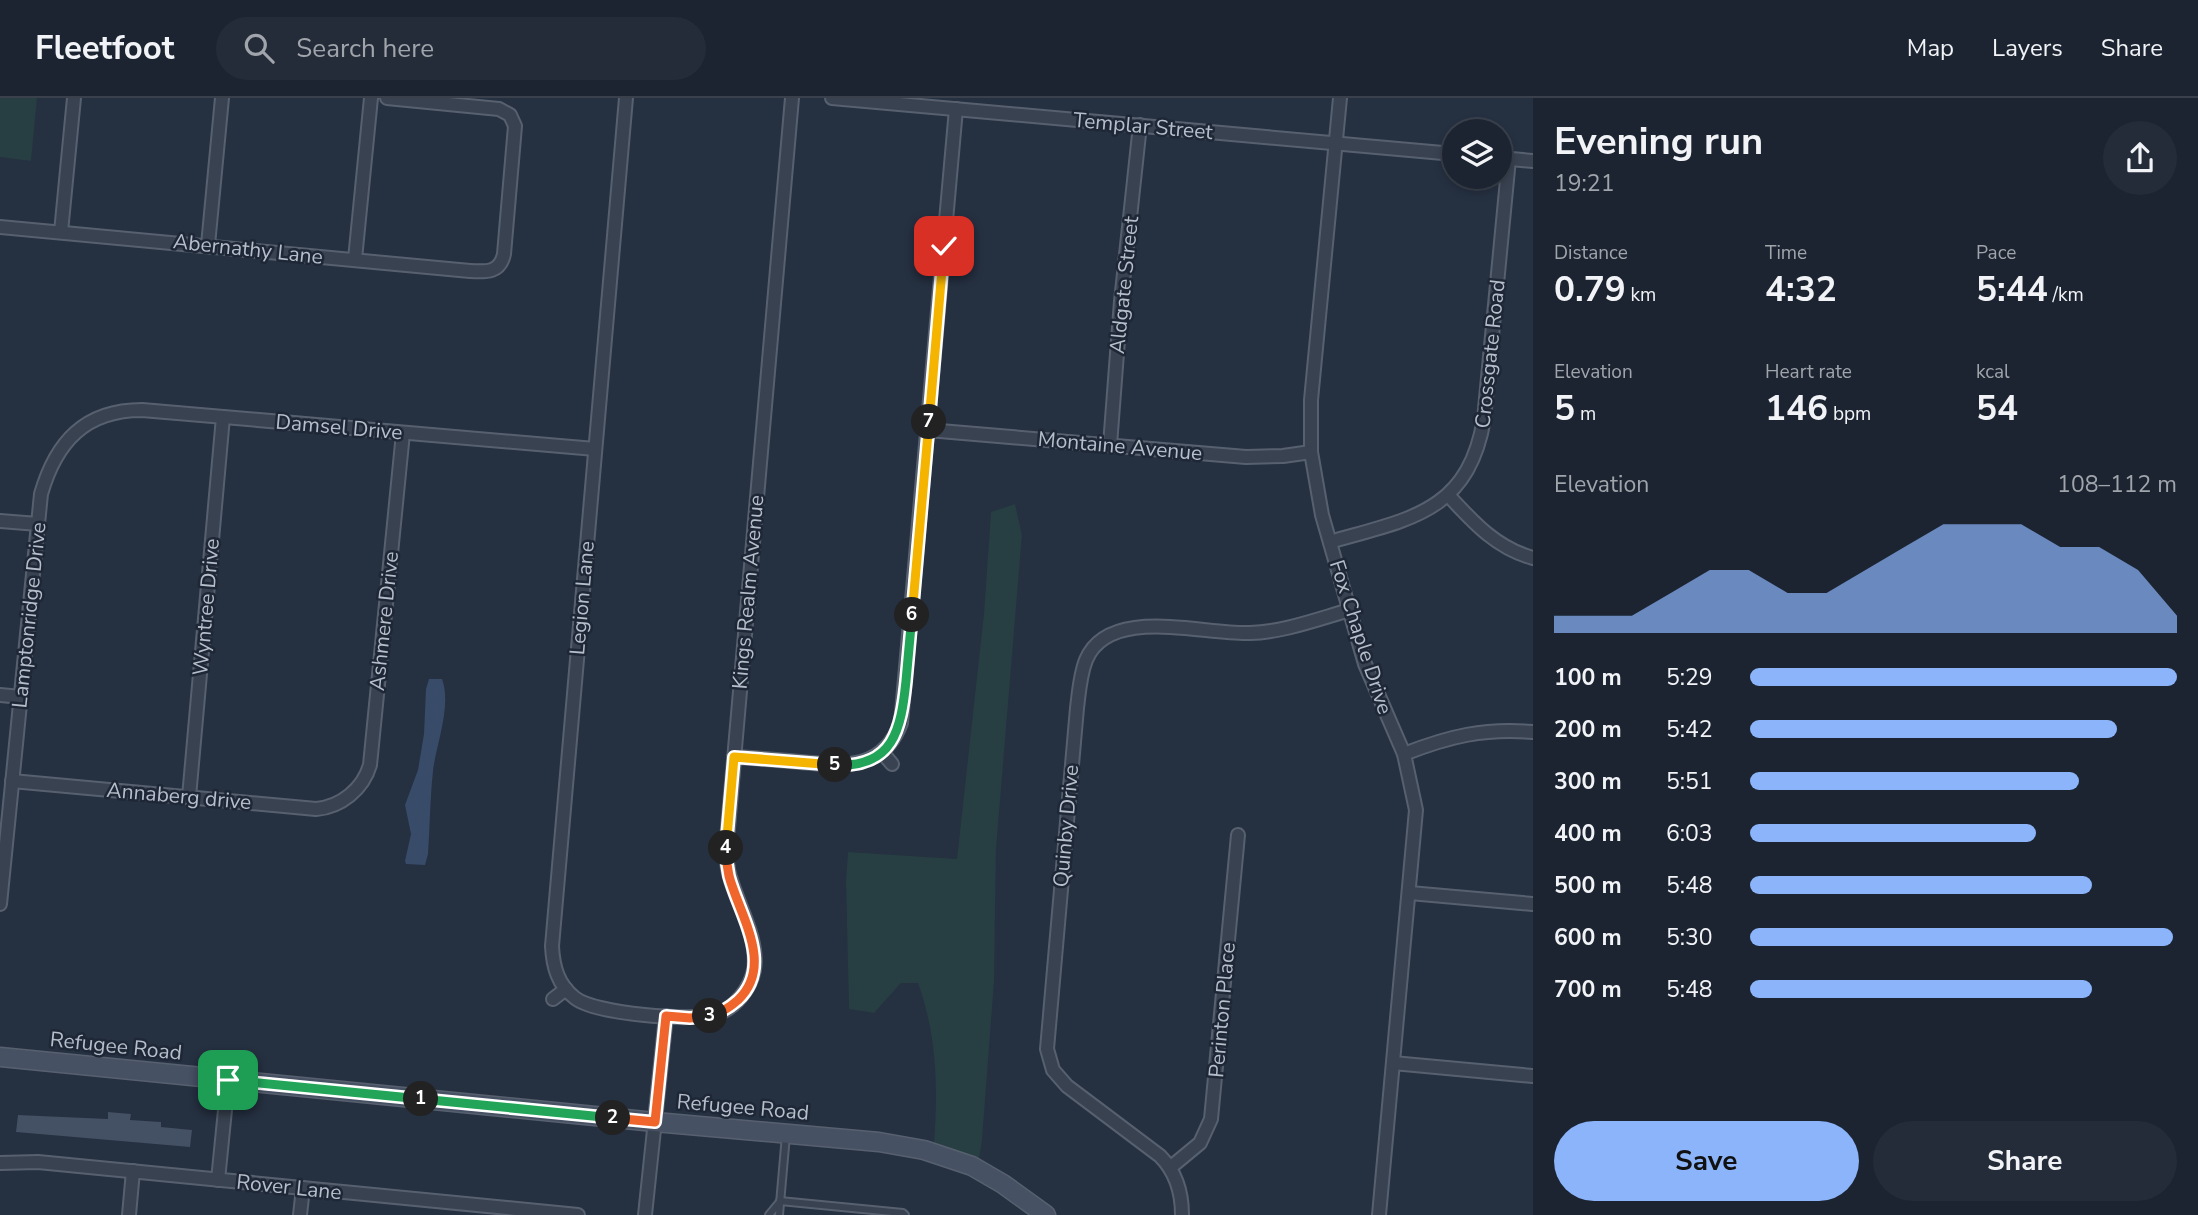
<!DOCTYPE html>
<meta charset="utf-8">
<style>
:root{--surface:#1c2431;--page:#252c39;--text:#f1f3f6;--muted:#a0a4ab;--line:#3a414d;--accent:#8bb4fb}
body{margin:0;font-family:"Nunito Sans",sans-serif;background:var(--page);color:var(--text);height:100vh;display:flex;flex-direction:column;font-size:26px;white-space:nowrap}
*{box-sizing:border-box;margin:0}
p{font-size:23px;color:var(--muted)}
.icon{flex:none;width:38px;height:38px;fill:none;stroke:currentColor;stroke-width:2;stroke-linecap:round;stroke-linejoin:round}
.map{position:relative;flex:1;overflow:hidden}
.side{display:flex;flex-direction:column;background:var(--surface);width:665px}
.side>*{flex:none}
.fabs{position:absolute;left:1442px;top:21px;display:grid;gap:14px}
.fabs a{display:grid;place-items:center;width:70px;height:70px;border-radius:50%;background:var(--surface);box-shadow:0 4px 10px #0003,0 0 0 2px var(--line);font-size:35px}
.pin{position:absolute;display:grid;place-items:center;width:60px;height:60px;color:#fff;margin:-30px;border-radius:14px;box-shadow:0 4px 10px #0006}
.km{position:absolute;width:35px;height:35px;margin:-18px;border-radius:50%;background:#222;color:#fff;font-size:19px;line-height:35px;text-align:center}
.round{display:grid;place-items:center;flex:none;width:74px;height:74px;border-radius:37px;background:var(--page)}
.head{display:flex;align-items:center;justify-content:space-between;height:119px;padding:0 21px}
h1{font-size:38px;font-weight:700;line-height:52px}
.stats{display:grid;grid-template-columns:repeat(3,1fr);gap:10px;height:119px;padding:7px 21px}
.stats div{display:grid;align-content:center}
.stats b{font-size:35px;font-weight:700}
.stats small{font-size:19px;font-weight:400}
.stats p{font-size:19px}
.chart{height:196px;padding:14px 21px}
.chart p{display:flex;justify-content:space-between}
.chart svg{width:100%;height:126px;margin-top:7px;fill:var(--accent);opacity:.7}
.button{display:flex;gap:14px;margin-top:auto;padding:14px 21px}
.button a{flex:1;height:80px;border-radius:42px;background:var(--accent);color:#111;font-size:28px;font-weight:700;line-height:80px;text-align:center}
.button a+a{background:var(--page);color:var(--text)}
ul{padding:0 21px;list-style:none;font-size:23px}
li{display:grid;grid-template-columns:112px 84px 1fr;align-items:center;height:52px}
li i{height:18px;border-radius:9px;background:var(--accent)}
header{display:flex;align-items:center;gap:42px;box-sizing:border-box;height:98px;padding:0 35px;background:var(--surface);border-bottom:2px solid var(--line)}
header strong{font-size:33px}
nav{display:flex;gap:38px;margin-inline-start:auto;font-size:24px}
.search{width:490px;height:63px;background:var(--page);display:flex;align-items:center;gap:18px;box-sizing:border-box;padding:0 24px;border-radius:38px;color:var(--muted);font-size:26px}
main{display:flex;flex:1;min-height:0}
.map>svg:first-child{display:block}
.green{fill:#273e42}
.water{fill:#384b69}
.building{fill:#445063}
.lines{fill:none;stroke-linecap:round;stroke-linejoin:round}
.lane-casing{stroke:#57606e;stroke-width:10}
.street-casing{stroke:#57606e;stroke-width:16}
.secondary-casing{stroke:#57606e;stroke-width:21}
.lane{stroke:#394251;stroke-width:6}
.street{stroke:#394251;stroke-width:12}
.secondary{stroke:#475164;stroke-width:18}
.split-1-casing{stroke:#fff;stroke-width:14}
.split-2-casing{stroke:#fff;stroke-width:14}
.split-3-casing{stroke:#fff;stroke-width:14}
.split-4-casing{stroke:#fff;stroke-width:14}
.split-5-casing{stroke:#fff;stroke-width:14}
.split-6-casing{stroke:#fff;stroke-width:14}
.split-7-casing{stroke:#fff;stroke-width:14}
.split-8-casing{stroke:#fff;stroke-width:14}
.split-1{stroke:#22a559;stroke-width:9}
.split-2{stroke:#22a559;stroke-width:9}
.split-3{stroke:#f0652b;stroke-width:9}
.split-4{stroke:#f0652b;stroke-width:9}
.split-5{stroke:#f5b400;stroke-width:9}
.split-6{stroke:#22a559;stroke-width:9}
.split-7{stroke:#f5b400;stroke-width:9}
.split-8{stroke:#f5b400;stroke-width:9}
.labels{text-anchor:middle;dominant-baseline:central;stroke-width:5;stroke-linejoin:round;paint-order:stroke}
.street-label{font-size:21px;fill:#b6becb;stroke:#1e2736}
</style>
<header>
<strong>Fleetfoot</strong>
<div class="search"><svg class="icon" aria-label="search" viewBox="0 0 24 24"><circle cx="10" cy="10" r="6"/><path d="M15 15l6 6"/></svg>Search here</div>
<nav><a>Map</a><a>Layers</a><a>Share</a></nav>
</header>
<main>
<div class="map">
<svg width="1533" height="1117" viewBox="0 0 1533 1117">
<rect width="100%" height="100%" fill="#253041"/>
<g class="green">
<path d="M0,0H37L31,63L0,59Z"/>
<path d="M1015,406L1022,437L996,751L994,884L982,1042L979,1061L934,1045C938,988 937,939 918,885H901L874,915L849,911L846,783L848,754L957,761L984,515L991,414Z"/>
</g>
<path class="water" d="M429,581H442C452,608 436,646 433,673C430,701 430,728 428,756L425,767L406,766L405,763L411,736L405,707L418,672L424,636L426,591Z"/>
<path class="building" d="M108,1014L131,1016L130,1022L161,1024V1029L192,1032L190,1049L16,1034L18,1017L108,1021Z"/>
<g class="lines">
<defs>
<g id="lane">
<path d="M780,1103L903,1115L905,1117"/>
<path d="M769,1117L779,1105"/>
<path d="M779,1117L786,1037"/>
</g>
<g id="street">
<path d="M626,0L552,848C553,869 558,887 575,900C595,916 693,924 717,916C735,910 750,891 754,872C759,841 738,808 730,779C727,771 727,761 726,753L792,0"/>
<path d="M832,0L1454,56"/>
<path d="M1340,0L1311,302V354L1322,417L1365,566L1404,656L1416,712L1379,1117"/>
<path d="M1500,60L1533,63"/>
<path d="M0,129L470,173C486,174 500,175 504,156L515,28L510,17L499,11L387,0"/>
<path d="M61,134L74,0"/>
<path d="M208,147L222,0"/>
<path d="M355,161L371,0"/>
<path d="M928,332L1246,359L1283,358L1311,354"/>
<path d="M1110,347L1121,203L1140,27"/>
<path d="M1448,397C1473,424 1496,450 1533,460"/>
<path d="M0,423L38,426"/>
<path d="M1330,444C1409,421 1468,415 1484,321L1509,61"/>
<path d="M0,597L21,599"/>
<path d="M882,654L892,666"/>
<path d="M1404,656C1450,638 1484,630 1533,634"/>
<path d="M734,659C756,660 778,662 800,664C843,668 882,674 901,625L956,11"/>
<path d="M12,683L316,711C341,709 363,691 370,667L403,335"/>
<path d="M189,699L223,319"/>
<path d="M1410,795L1533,806"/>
<path d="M0,806L41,396C56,344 85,312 142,312L595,351"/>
<path d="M553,901L566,891"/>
<path d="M1393,965L1533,978"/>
<path d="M0,1065L38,1064L578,1117"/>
<path d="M1171,1069L1200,1045L1211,1021L1238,737"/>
<path d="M218,1082L228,982"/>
<path d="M129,1117L133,1073"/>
<path d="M300,1117L303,1090"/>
<path d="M645,1117L666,918"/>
<path d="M1182,1117C1182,1095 1176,1074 1160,1058L1067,988L1053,972L1047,951L1077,610C1079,594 1080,577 1086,562C1109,507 1203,537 1250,535C1284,534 1318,521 1350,512"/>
</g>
<path id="secondary" d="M0,959L655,1024L879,1044L924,1052L972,1068L1003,1086L1046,1117"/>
</defs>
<use href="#lane" class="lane-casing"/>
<use href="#street" class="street-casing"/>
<use href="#secondary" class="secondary-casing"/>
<use href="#lane" class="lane"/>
<use href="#street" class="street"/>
<use href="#secondary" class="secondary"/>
</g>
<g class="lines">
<defs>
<path id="split-1" d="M228,982L421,1001"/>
<path id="split-2" d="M421,1001L613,1020"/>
<path id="split-3" d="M613,1020L655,1024L666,918L690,920L710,918"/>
<path id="split-4" d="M710,918C721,915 729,910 738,902C775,867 739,816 729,778C727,769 726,759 726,750"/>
<path id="split-5" d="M726,750L734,659L835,667"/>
<path id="split-6" d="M835,667C894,670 901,631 906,583C908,561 910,539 912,517"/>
<path id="split-7" d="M912,517L929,324"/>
<path id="split-8" d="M929,324L944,148"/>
</defs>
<use href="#split-1" class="split-1-casing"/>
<use href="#split-2" class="split-2-casing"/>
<use href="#split-3" class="split-3-casing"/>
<use href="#split-4" class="split-4-casing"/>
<use href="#split-5" class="split-5-casing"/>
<use href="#split-6" class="split-6-casing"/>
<use href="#split-7" class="split-7-casing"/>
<use href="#split-8" class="split-8-casing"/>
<use href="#split-1" class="split-1"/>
<use href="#split-2" class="split-2"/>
<use href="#split-3" class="split-3"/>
<use href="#split-4" class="split-4"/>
<use href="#split-5" class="split-5"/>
<use href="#split-6" class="split-6"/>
<use href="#split-7" class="split-7"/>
<use href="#split-8" class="split-8"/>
</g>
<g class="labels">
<g class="street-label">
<text transform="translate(1143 28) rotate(5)">Templar Street</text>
<text transform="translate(248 151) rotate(6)">Abernathy Lane</text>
<text transform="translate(1124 187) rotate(-84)">Aldgate Street</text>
<text transform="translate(1490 256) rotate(-84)">Crossgate Road</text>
<text transform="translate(339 329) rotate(5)">Damsel Drive</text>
<text transform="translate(1120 348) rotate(5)">Montaine Avenue</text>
<text transform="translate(748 494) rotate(-85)">Kings Realm Avenue</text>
<text transform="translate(582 500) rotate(-85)">Legion Lane</text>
<text transform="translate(206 509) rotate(-85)">Wyntree Drive</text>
<text transform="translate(29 517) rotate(-84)">Lamptonridge Drive</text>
<text transform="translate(384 523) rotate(-84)">Ashmere Drive</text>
<text transform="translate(1361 539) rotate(72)">Fox Chaple Drive</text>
<text transform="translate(179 698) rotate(5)">Annaberg drive</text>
<text transform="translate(1066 728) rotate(-85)">Quinby Drive</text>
<text transform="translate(1222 912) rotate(-85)">Perinton Place</text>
<text transform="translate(116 948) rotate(6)">Refugee Road</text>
<text transform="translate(743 1009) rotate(5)">Refugee Road</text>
<text transform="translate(289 1089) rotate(6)">Rover Lane</text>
</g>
</g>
</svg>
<div class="fabs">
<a><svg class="icon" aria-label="layers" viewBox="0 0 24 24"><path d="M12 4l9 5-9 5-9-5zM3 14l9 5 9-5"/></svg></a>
</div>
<div class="pin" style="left:228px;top:982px;background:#1e9e55"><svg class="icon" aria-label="arrive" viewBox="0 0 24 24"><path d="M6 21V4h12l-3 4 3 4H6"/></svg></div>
<div class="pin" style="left:944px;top:148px;background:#d93025"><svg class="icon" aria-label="check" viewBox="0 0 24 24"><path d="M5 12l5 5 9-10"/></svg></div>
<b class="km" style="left:421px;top:1001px">1</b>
<b class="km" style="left:613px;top:1020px">2</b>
<b class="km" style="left:710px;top:918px">3</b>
<b class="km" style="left:726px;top:750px">4</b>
<b class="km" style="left:835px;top:667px">5</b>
<b class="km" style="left:912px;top:517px">6</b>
<b class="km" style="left:929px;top:324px">7</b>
</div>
<section class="side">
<div class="head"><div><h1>Evening run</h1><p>19:21</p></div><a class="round"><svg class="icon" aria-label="share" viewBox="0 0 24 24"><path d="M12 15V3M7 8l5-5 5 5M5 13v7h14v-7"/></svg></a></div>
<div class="stats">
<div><p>Distance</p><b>0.79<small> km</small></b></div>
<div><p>Time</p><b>4:32</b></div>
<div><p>Pace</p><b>5:44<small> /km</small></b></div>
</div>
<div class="stats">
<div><p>Elevation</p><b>5<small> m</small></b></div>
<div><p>Heart rate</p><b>146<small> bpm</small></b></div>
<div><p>kcal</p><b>54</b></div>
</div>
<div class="chart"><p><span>Elevation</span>108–112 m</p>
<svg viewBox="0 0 160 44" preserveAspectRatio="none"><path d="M0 44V38L10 38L20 38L30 30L40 22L50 22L60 30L70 30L80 22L90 14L100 6L110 6L120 6L130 14L140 14L150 22L160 38V44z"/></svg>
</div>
<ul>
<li><b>100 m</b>5:29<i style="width:100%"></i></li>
<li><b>200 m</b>5:42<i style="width:86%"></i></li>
<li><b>300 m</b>5:51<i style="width:77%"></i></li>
<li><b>400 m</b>6:03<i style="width:67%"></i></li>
<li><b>500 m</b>5:48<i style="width:80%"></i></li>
<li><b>600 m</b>5:30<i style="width:99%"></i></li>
<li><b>700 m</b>5:48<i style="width:80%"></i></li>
</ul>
<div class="button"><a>Save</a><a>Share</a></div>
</section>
</main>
